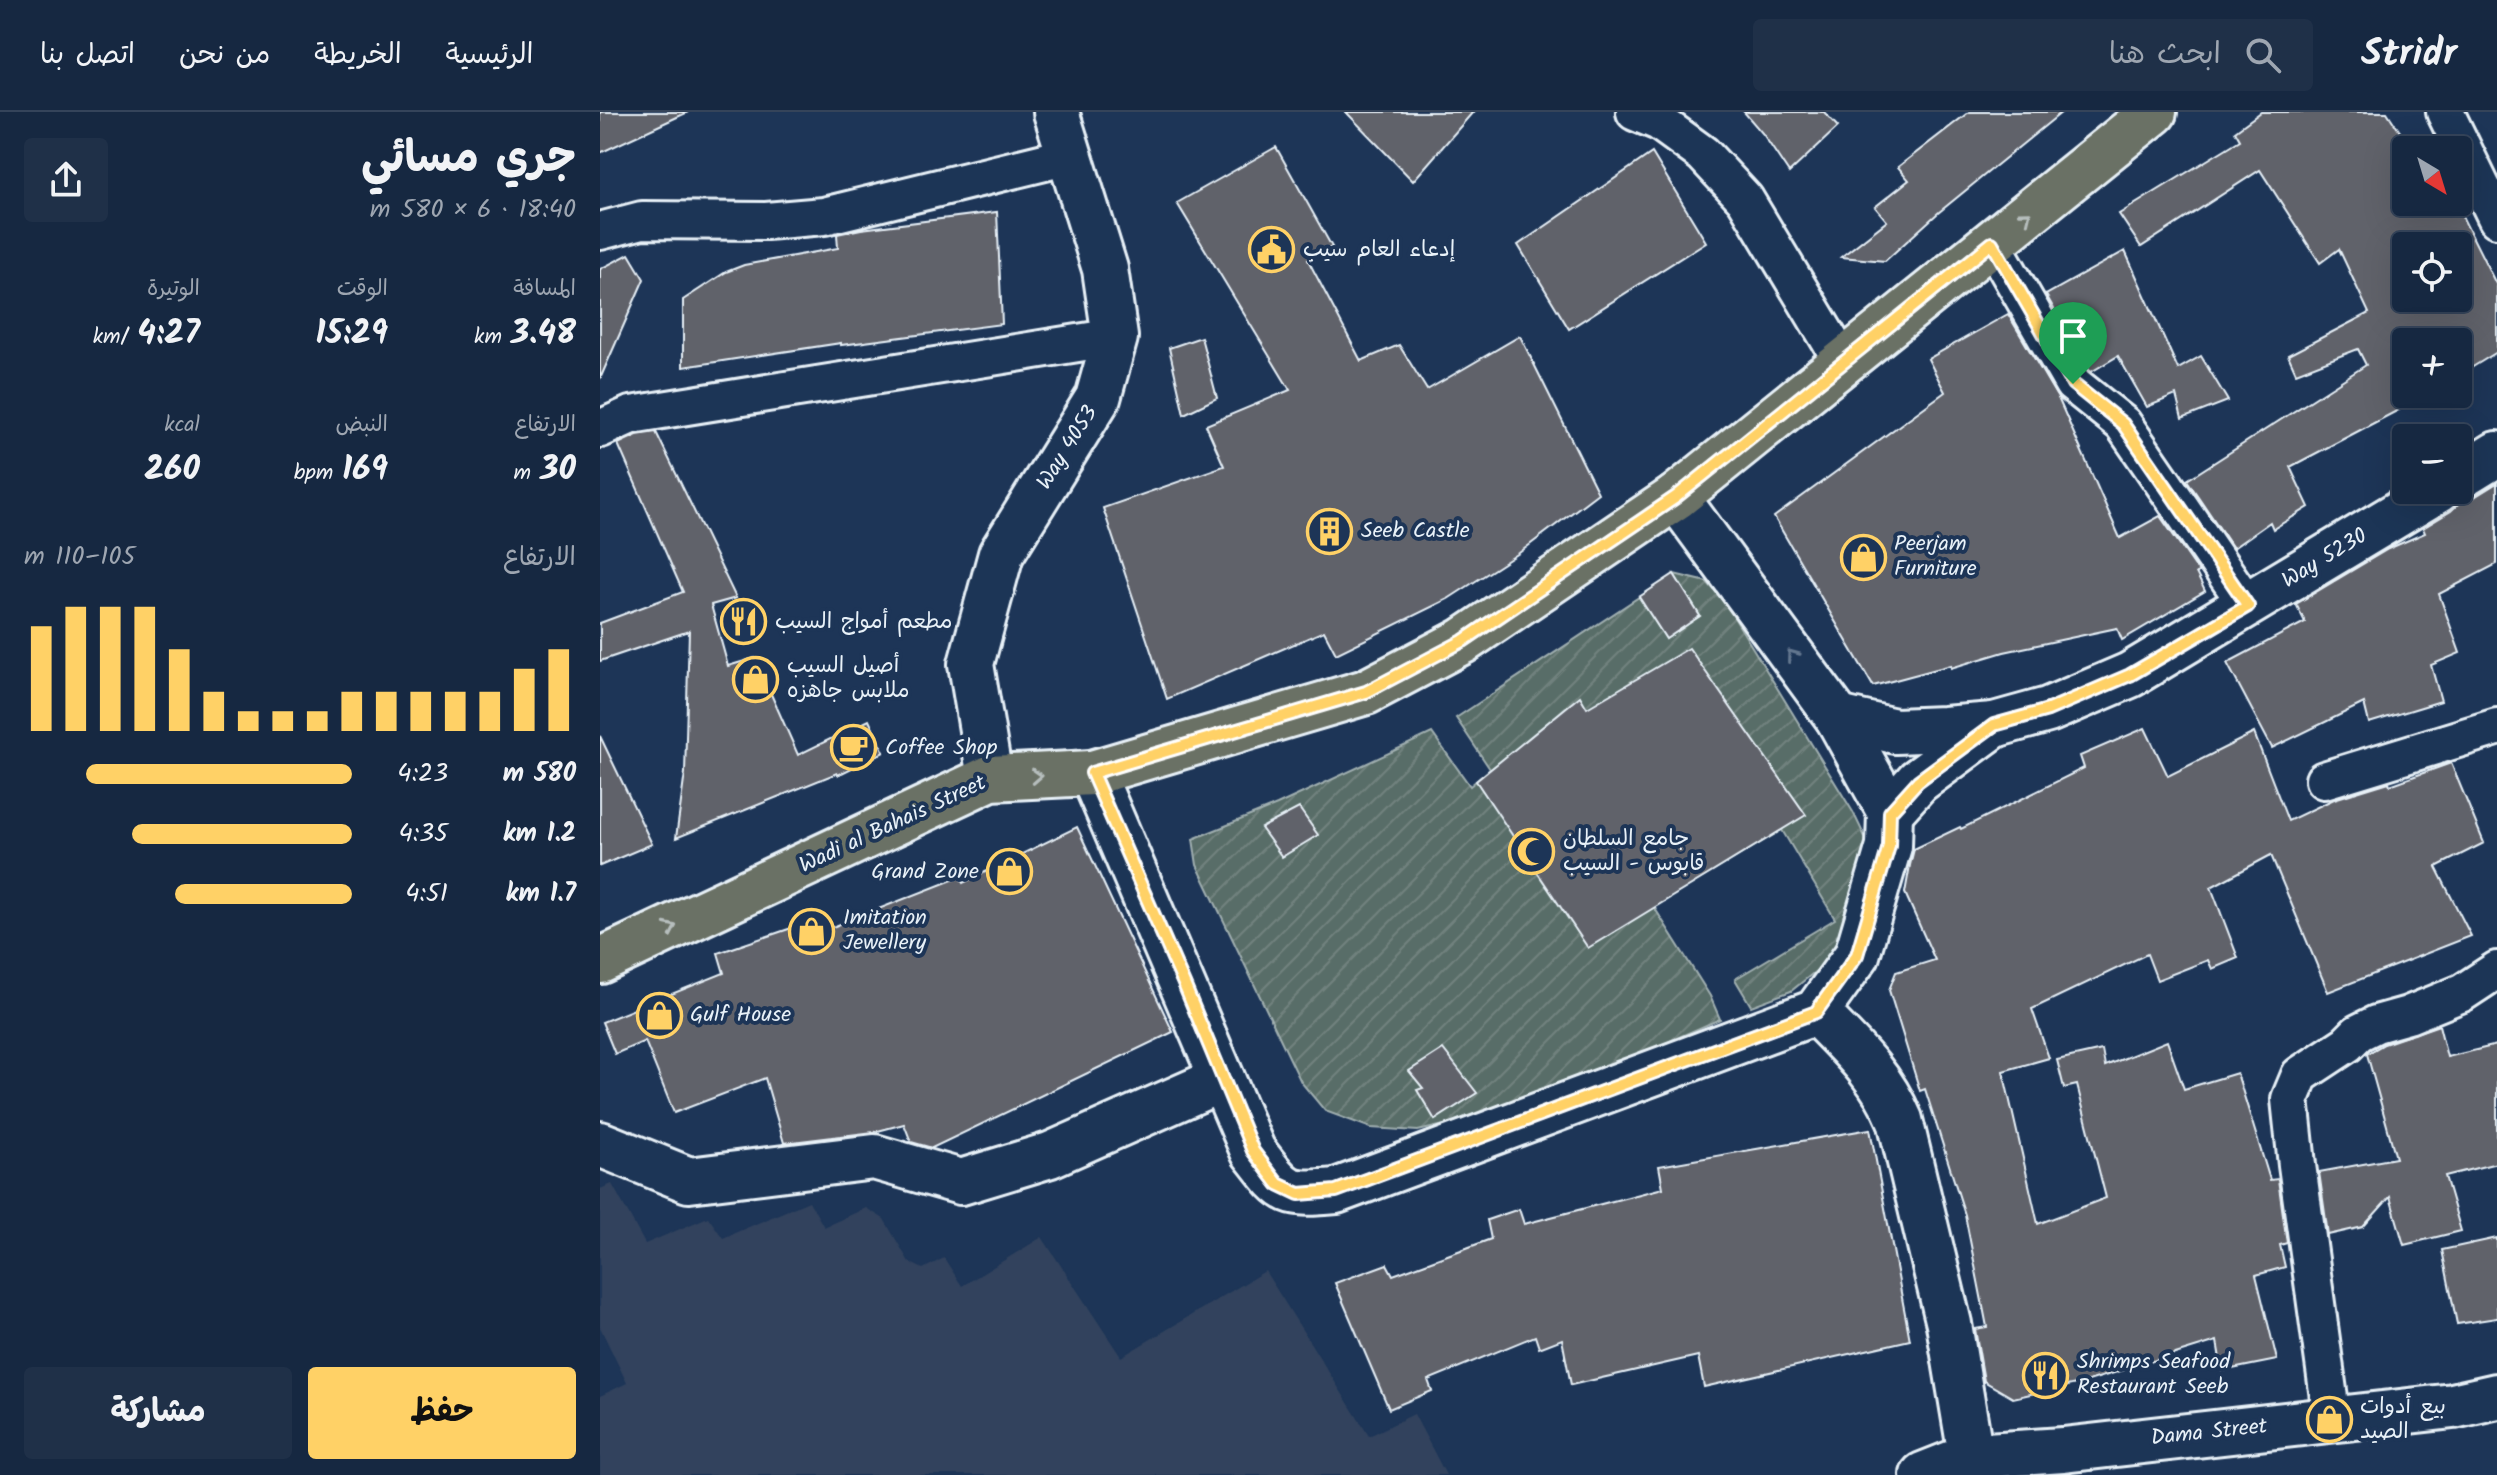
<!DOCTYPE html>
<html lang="ar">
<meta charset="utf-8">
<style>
:root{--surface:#162841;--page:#1f3048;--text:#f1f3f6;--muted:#9ea6b1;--line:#35445a;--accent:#ffd166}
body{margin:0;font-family:Kalam,"Playpen Sans Arabic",sans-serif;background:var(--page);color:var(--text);direction:rtl;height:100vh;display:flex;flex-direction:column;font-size:30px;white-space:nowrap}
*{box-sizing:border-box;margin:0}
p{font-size:26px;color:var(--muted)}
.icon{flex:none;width:44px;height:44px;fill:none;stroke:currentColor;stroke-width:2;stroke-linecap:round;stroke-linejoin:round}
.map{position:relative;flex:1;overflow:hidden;direction:ltr}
.side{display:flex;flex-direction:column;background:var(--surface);width:600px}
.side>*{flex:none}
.needle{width:52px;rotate:142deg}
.buttons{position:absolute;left:1792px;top:24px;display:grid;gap:16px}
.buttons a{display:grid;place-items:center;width:80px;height:80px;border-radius:8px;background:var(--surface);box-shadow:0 8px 32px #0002,0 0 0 2px var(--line);font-size:40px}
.pin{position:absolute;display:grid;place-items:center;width:68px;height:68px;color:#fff;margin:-82px -34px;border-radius:50% 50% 50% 0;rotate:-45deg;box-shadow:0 0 8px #0007}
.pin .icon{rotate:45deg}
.round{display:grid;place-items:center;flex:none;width:84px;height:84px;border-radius:8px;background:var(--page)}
.summary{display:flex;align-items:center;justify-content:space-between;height:136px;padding:0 24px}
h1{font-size:44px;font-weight:700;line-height:60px}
.figures{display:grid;grid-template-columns:repeat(3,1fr);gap:12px;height:136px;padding:8px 24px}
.figures div{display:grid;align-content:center}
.figures b{font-size:34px;font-weight:700}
.figures small{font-size:22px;font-weight:400}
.figures p{font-size:22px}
.chart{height:224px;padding:16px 24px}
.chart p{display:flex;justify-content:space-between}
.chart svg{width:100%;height:144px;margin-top:8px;stroke:var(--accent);stroke-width:6}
.cta{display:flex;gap:16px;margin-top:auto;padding:16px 24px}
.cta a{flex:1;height:92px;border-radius:8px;background:var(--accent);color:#111;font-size:32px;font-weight:700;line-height:92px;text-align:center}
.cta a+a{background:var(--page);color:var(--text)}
ul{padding:0 24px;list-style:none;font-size:26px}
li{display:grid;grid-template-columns:128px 96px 1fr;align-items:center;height:60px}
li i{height:20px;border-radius:10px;background:var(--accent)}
header{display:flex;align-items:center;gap:48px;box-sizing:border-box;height:112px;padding:0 40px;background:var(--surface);border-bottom:2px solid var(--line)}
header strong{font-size:38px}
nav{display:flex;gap:44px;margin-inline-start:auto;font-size:28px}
.search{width:560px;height:72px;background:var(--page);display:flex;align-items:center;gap:20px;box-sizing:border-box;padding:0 28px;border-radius:8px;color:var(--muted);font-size:30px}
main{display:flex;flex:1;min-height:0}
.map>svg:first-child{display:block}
.built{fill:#31425d}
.garden{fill:url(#garden-furrows);stroke:#a0afb0;stroke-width:2}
.building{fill:#61626b;stroke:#e8f1f8;stroke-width:2;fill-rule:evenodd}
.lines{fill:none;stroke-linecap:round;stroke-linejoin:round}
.street-casing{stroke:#e8f1f8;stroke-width:42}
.secondary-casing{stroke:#e8f1f8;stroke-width:50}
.primary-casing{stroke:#e8f1f8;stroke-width:50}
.street{stroke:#1d3557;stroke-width:36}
.secondary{stroke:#1d3557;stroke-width:44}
.primary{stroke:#6b7165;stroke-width:44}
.oneway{stroke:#b6bebd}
.oneway2{stroke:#64778f}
.route-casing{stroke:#fff;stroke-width:16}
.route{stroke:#ffd166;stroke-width:10}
.labels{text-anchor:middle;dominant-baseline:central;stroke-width:8;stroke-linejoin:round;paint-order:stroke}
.poi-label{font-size:22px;fill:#e8f1f8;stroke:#1d3557;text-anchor:start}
.street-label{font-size:22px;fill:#e8f1f8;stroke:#1d3557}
</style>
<header>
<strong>Stridr</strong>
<div class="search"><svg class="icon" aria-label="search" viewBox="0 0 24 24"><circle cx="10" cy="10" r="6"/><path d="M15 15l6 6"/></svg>ابحث هنا</div>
<nav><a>الرئيسية</a><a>الخريطة</a><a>من نحن</a><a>اتصل بنا</a></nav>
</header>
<main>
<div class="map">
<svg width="1897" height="1363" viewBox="0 0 1897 1363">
<defs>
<pattern id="garden-furrows" width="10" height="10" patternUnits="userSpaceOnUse" patternTransform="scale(2)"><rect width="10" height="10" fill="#596d68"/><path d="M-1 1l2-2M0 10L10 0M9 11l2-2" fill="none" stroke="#71827e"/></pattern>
</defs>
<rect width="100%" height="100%" fill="#1d3557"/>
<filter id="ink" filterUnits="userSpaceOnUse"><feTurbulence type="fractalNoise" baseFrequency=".0125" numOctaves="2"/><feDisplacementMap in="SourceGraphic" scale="16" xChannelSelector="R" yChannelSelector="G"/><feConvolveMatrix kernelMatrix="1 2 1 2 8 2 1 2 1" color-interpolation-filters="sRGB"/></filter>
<g filter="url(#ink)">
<path class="built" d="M12,1072L45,1132L108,1105L123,1126L209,1089L224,1115L266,1096L284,1107L309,1150L323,1157L344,1146L362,1174L442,1125L521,1245L665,1159L769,1324L814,1302L846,1363H0V1284L27,1271L0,1215V1077Z"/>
<path class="garden" d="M1074,462L1107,470L1124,489L1253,700L1266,727L1272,756L1260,807L1227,850L1191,879L1151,894L1135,867L1235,807L1182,718L1054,795L1110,884L1120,907L1061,933L862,1009L818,1019L771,1016L725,999L701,970L597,753L593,727L677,693L832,621L870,674L890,657L856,606L1039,485L1066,526L1100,504Z"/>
<g class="building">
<path d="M0,0H88L0,41Z"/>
<path d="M746,0H873L813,69Z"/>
<path d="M1144,0H1224L1238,15L1189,61L1163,22Z"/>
<path d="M1369,0H1462L1338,101L1285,149L1241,145L1287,109L1275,95L1309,68L1298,55Z"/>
<path d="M1661,0H1787L1812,38H1806V90H1855L1897,174V240L1858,264V230H1806V282H1829L1690,355L1709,395L1673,417L1670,410L1633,436L1587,368L1766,253L1758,237L1696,261L1688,243L1769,201L1739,137L1720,151L1660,58L1541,135L1519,102L1640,28L1635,19ZM1806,134H1858V186H1806Z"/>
<path d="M676,35L732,135L708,148L761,249L799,233L827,278L920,224L998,381L919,441L848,487L736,542L724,519L567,587L503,396L624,354L606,313L690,278L577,91Z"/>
<path d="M1052,41L1106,130L969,217L918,133Z"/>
<path d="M397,100L402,212L241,233V231L83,255V188L126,160L144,153L238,136L237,122L261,117Z"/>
<path d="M1525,139L1578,257L1601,244L1628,289L1582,307L1576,283L1547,295L1518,244L1491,260L1489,258L1446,183Z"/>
<path d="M29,142L44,167L0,267V157Z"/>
<path d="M1408,202L1459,288L1520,426L1560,404L1599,460L1596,461L1605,479L1522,528L1517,516L1404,540L1351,556V553L1273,574L1174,405L1345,280L1328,247Z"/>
<path d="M601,225L617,286L584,302L569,236Z"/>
<path d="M56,320L136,486L111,493L128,554L155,546L198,643L269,608L284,640L238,663L237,661L76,726L85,661L89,519L0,549V511L83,480L18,332L37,323Z"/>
<path d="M1897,371V452L1839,482L1860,541L1831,553L1841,589L1769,611L1764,591L1672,636L1627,551L1705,510L1696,492L1788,437L1825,421L1823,416L1851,399L1859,391L1871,387Z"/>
<path d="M1074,462L1100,504L1066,527L1039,485Z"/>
<path d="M1089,536L1206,703L988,836L876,669L980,584L987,596Z"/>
<path d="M1545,616L1568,664L1654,621L1688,709L1734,687L1789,670L1790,673L1851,651L1884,731L1836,755L1871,824L1728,880L1671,743L1611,775L1638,846L1612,857L1608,848L1557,868L1547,842L1432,897L1449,946L1403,959L1438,1112L1506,1086L1477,973L1464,976L1457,948L1502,938L1505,954L1567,929L1584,977L1637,961L1670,1068L1678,1067L1687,1131L1680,1133L1685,1155L1656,1163L1677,1248L1622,1259L1617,1229L1485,1270L1413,1286L1384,1269L1375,1217L1387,1215L1365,1103L1325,977L1320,979L1289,878L1296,860L1335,848L1305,781L1310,753L1314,737L1360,715L1361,717L1484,656L1480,644Z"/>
<path d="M0,624L52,732L0,754Z"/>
<path d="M699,696L718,723L682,745L661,716Z"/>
<path d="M477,715L573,920L332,1036L311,1030L304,1012L274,1020L184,1031L165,966L74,1001L45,929L15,942L2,910L124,861L118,841L221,806L225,818L360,765L363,771Z"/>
<path d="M1839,913L1847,945L1897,933V1051L1845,1064L1861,1119L1804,1133L1790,1085L1763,1115L1728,1123L1719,1060L1796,1046L1767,942L1784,932Z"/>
<path d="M843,937L877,981L835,1008L817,978L823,976L809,959Z"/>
<path d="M1270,1017L1310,1228L1104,1275L1098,1244L971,1273L962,1227L939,1236L935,1224L828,1268L832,1279L789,1297L735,1171L787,1152L793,1163L891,1127L887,1108L919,1097L924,1112L1063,1076L1059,1054Z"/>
<path d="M1897,1126V1206L1857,1212L1842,1138Z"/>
</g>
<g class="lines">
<defs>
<g id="street">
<path d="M1035,0L1059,10L1103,42L1145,87L1244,252"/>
<path d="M1845,0L1897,107"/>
<path d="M0,119L42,108L166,109L224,104L469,44"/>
<path d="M1392,131L1473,272L1523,312L1648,494"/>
<path d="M0,317L31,303L515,225"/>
<path d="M1724,668L1897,615"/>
<path d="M1732,1308L1697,1053L1690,987L1700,963L1747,932L1758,921L1776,912L1808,903L1862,881L1897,858"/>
</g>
<g id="secondary">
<path d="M1858,366L1897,342"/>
<path d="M1238,606L1295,619L1344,617L1394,613L1448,598L1530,563L1838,378"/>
<path d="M492,661L653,1039C685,1080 683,1084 736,1079L1216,900L1257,843L1289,734L1290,700L1238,606L1076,385"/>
<path d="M390,666L371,552L401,442L498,286L515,225L505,157L456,0"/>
<path d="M1290,700L1318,669L1394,613"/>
<path d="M1216,900C1249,934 1281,962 1300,1008L1349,1212L1371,1344"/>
<path d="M0,1032L89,1068L274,1045L361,1070L450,1043L622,967"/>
<path d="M1323,1363L1371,1344L1463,1338L1853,1294L1897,1284"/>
</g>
<path id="primary" d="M0,849L390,666L492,661L766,580L863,529L1076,385L1554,0"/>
</defs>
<use href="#street" class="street-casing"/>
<use href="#secondary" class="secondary-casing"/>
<use href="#primary" class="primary-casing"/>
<use href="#street" class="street"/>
<use href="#secondary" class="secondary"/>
<use href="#primary" class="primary"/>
</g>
<defs><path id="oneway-chevron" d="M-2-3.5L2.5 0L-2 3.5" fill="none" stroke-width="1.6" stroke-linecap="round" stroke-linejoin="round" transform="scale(2)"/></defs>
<g class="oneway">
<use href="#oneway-chevron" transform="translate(1426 104) rotate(-39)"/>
<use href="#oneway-chevron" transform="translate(437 664) rotate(-3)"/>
<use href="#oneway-chevron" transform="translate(71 816) rotate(-25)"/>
</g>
<use class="oneway2" href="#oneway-chevron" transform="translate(1192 543) rotate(-126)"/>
</g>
<g class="lines" filter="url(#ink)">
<defs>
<path id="route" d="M1392,131L1473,272L1523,312L1648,494L1530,563L1448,598L1394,613L1318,669L1290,700L1289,734L1257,843L1216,900L736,1079L699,1082L678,1072L653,1039L584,872L492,661L766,580L863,529L1076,385Z"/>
</defs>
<use href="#route" class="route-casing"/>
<use href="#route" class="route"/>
</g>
<defs>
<symbol id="civic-ring" viewBox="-11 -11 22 22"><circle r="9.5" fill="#1d3557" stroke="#ffd166" stroke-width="1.5"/><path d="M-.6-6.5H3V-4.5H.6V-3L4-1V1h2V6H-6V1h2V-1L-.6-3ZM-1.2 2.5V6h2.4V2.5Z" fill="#ffd166"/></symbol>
<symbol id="building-ring" viewBox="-11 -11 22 22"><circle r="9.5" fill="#1d3557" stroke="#ffd166" stroke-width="1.5"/><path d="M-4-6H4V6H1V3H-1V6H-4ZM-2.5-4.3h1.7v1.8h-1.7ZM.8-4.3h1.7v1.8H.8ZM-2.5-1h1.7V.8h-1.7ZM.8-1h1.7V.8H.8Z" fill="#ffd166"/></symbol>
<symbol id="shop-ring" viewBox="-11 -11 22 22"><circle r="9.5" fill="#1d3557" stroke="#ffd166" stroke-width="1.5"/><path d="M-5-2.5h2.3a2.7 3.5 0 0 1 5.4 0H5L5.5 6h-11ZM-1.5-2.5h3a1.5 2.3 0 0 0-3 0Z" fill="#ffd166"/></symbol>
<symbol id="restaurant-ring" viewBox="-11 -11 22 22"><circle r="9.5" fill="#1d3557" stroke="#ffd166" stroke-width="1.5"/><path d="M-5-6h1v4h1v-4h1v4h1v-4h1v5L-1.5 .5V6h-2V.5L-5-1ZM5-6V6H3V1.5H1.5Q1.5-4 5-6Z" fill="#ffd166"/></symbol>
<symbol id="cafe-ring" viewBox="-11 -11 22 22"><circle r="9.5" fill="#1d3557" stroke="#ffd166" stroke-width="1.5"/><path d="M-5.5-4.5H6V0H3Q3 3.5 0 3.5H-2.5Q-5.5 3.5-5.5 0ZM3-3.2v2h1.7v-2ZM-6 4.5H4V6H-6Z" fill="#ffd166"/></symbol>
<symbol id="mosque-ring" viewBox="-11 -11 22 22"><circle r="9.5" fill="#1d3557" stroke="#ffd166" stroke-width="1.5"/><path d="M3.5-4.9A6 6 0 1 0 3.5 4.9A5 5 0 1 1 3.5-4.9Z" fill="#ffd166"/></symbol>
</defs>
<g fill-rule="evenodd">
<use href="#civic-ring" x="646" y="112" width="51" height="51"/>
<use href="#building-ring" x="704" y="394" width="51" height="51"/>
<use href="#shop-ring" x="1238" y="420" width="51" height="51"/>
<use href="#restaurant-ring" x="118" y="484" width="51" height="51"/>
<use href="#shop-ring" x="130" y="542" width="51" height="51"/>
<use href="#cafe-ring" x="228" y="610" width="51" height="51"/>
<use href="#mosque-ring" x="906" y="714" width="51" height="51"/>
<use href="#shop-ring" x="384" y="734" width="51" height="51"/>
<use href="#shop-ring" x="186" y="794" width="51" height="51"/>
<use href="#shop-ring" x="34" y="878" width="51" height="51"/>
<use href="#restaurant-ring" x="1420" y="1238" width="51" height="51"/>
<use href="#shop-ring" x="1704" y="1282" width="51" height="51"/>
</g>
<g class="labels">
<g class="poi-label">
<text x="703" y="138">إدعاء العام سيب</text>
<text x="761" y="419">Seeb Castle</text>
<text x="1294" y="432">Peerjam<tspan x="1294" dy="25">Furniture</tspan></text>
<text x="175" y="510">مطعم أمواج السيب</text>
<text x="187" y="554">أصيل السيب<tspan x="187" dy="25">ملابس جاهزه</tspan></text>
<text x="285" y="636">Coffee Shop</text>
<text x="963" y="727">جامع السلطان<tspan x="963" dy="25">قابوس - السيب</tspan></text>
<text x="379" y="760" text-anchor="end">Grand Zone</text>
<text x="243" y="806">Imitation<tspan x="243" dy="25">Jewellery</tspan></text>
<text x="90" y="903">Gulf House</text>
<text x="1477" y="1250">Shrimps Seafood<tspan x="1477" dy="25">Restaurant Seeb</tspan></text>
<text x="1760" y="1295">بيع أدوات<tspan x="1760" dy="25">الصيد</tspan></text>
</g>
<g class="street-label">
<text transform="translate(468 336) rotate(-58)">Way 4053</text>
<text transform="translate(1725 447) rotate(-31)">Way 5230</text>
<text transform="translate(293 713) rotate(-25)">Wadi al Bahais Street</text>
<text transform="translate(1609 1321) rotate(-6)">Dama Street</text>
</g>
</g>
</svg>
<div class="buttons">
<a><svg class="needle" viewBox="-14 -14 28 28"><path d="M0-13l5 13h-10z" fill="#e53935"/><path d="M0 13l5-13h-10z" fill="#9ea6b1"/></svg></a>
<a><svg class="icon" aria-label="locate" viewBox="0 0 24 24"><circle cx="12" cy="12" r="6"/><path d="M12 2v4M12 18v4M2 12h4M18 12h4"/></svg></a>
<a>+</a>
<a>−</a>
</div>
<div class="pin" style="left:1473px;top:272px;background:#1e9e55"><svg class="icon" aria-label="arrive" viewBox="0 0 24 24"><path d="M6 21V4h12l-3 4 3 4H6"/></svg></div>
</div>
<section class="side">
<div class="summary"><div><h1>جري مسائي</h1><p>18:40 · 6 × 580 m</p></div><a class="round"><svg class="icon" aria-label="share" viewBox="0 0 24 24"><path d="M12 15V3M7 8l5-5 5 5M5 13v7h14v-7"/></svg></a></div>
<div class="figures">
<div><p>المسافة</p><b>3.48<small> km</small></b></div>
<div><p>الوقت</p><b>15:29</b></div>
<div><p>الوتيرة</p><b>4:27<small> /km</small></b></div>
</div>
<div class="figures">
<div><p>الارتفاع</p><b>30<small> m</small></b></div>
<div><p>النبض</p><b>169<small> bpm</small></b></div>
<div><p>kcal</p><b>260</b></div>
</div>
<div class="chart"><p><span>الارتفاع</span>105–110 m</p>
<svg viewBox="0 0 160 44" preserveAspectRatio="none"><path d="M5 44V12M15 44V6M25 44V6M35 44V6M45 44V19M55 44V32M65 44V38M75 44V38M85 44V38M95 44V32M105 44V32M115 44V32M125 44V32M135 44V32M145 44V25M155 44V19"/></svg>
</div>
<ul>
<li><b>580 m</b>4:23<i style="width:81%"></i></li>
<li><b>1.2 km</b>4:35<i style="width:67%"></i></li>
<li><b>1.7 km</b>4:51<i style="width:54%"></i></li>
</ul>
<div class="cta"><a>حفظ</a><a>مشاركة</a></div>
</section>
</main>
